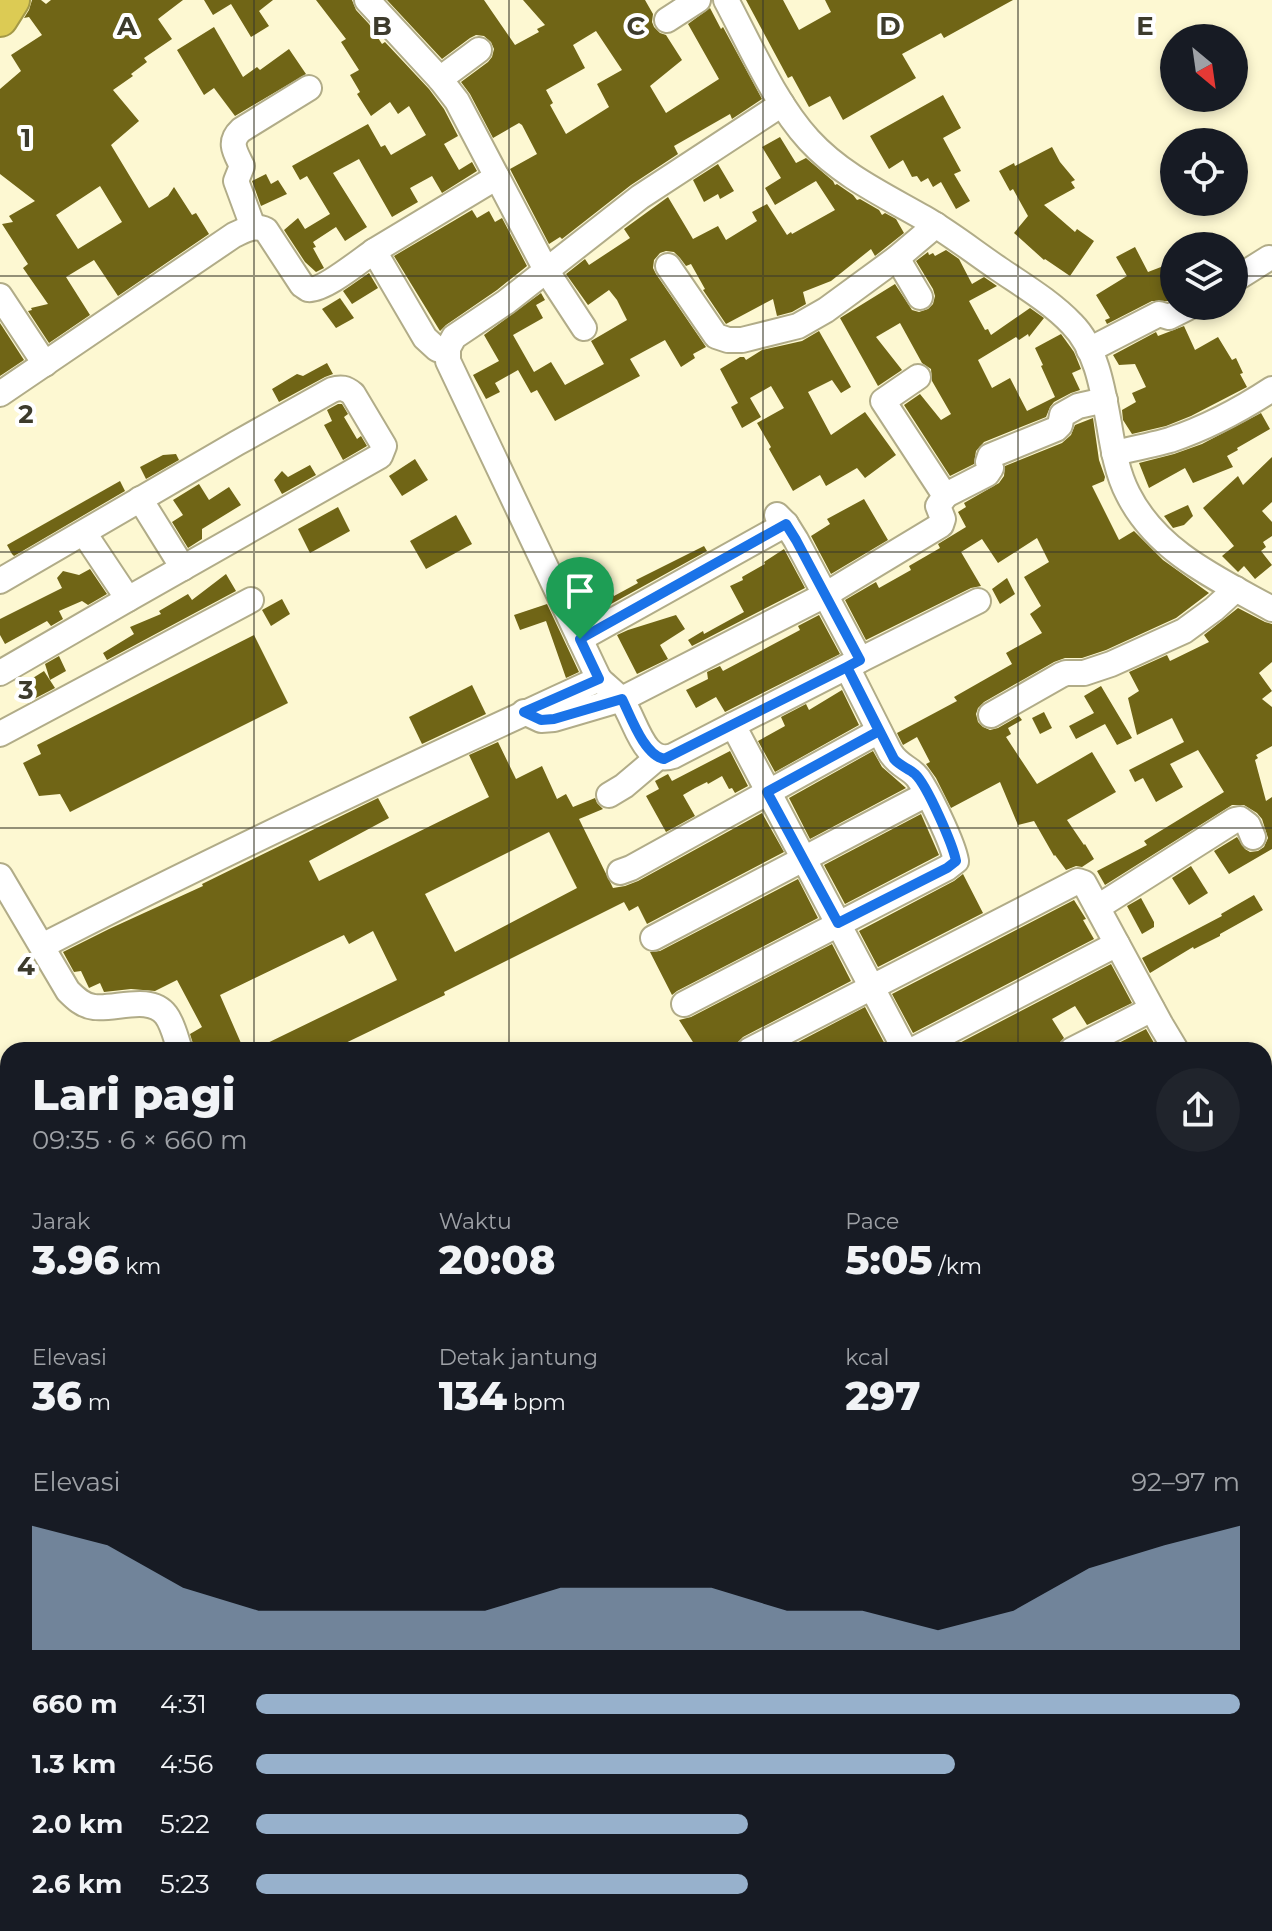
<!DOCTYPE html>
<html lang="id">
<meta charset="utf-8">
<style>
:root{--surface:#171b24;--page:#20242c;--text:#f1f3f6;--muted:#9ea1a6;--accent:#97b1cc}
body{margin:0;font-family:Montserrat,sans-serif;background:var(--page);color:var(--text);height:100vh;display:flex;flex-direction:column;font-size:30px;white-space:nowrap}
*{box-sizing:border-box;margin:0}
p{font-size:26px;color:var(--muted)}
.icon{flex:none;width:44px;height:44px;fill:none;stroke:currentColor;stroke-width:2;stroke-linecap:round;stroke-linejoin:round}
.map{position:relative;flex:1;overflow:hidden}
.sheet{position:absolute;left:0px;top:1042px;width:1272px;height:890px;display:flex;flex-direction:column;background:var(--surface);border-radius:24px 24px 0 0;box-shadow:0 4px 12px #0003}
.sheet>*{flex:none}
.needle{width:52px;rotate:151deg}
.tools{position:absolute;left:1160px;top:24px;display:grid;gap:16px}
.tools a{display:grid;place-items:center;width:88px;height:88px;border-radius:50%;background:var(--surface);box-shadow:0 4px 12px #0003;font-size:40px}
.pin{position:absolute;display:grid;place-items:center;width:68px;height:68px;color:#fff;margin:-82px -34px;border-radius:50% 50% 50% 0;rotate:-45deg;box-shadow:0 0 8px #0007}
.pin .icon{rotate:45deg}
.round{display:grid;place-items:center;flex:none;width:84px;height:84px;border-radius:42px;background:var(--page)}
.overview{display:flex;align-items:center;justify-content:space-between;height:136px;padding:0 32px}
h1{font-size:44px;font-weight:800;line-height:60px}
.metrics{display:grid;grid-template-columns:repeat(3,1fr);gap:12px;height:136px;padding:8px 32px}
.metrics div{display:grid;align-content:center}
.metrics b{font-size:40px;font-weight:800}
.metrics small{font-size:22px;font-weight:400}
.metrics p{font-size:22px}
.chart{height:224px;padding:16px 32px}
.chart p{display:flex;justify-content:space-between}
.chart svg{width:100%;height:144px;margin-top:8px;fill:var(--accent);opacity:.7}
ul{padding:0 32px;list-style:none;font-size:26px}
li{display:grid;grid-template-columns:128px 96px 1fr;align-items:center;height:60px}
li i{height:20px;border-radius:10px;background:var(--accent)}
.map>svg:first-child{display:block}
.building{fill:#706516;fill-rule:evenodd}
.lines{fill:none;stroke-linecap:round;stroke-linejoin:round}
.minor-casing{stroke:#b1ac88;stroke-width:28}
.highway-casing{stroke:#a49946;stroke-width:38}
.minor{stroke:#fff;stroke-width:24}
.highway{stroke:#dccb54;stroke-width:34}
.route-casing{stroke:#fff;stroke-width:16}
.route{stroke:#1a73e8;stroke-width:10}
.grid{fill:none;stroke:#3d3b2c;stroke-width:2;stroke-opacity:0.55}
.grid-label{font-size:26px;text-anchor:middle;font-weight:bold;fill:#3d3b2c;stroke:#fff;stroke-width:8;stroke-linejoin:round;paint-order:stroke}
</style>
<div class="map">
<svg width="1272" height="1931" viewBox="0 0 1272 1931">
<rect width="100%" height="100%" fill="#fdf8d2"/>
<g class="building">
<path d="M32,0H41L46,4L51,0H183L158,19L172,39L144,58L147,62L131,74L133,76L113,90L139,121L111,145L149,208L168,196L174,187L192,215L196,213L209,234L118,296L94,260L66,277L90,315L49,343L28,311L32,310L31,308L48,304L23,268L28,264L2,224L13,222L9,216L35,201L0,174V89L21,71L11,55L42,35L29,17L24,18L29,10ZM100,186L122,222L78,249L56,215Z"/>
<path d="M204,0H273L259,11L269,26L251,37L231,4L213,15Z"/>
<path d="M316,0H352L356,10L369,24L382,44L385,42L429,89L444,109L458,136L444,144L459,170L472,162L477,171L442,193L432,176L410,188L418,202L392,217L359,159L333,173L367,227L345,241L336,227L313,242L316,247L313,248L324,268L316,272L305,262L284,230L298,218L305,229L330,214L307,176L300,180L292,166L368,124L381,147L385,145L391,155L426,135L409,106L398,114L390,102L371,116L357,94L360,92L350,75L359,70L341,42L346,39Z"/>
<path d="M387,0H484L515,45L539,32L537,29L545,25L523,0H645L653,14L652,22L654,27L660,33L666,35L682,60L650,86L666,113L719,79L688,24L710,8L721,29L723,27L762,99L732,119L730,114L674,146L678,154L631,185L562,239L560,237L549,244L510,169L537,154L522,125L519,123L493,138L470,94L461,82L488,62L492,57L494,49L491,42L484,36L476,35L470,38L442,59ZM596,31L622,70L597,84L609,107L566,134L550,105L553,103L546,90L585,68L573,45Z"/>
<path d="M746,0H783L799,30L831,12L825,0H1013L944,38L941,33L902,54L916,78L843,120L830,96L809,107L792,76L788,78Z"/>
<path d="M214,27L243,77L257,67L260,70L289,49L306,74L235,116L214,88L204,95L177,50Z"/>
<path d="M943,95L961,128L943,138L961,171L954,174L970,201L956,209L941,182L933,187L928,178L921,182L917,176L912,177L903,160L889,169L870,136Z"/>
<path d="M780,137L796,163L806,158L833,181L835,185L837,184L853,195L857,200L860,199L879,210L882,215L885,213L896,219L904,233L875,256L871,249L831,281L803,292L806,304L792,312L777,316L773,299L726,324L703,290L705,289L691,264L686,266L680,258L674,252L666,251L660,253L654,260L653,268L656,274L706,347L693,354L695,358L681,367L665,340L630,359L640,376L555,421L537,390L531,393L518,370L495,383L500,392L486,399L473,375L499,361L484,335L541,293L545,300L536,305L543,318L513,335L534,372L551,362L565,385L604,364L591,341L627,320L617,300L609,290L588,305L566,274L585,259L589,265L630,238L624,229L668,197L693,239L718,226L726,240L757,221L752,212L767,204L787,235L791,232L792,234L835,210L816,181L775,205L765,188L781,178L762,147Z"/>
<path d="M1052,147L1060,162L1075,180L1071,182L1075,188L1044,205L1075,232L1077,229L1094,241L1070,276L1045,259L1044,260L1014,233L1028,216L1013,189L1010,191L999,171L1014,163L1015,166Z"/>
<path d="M718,164L734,191L720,199L718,194L704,202L693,180Z"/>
<path d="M266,174L271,184L278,180L287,194L261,206L252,181Z"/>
<path d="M472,210L477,218L489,211L495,222L502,218L527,266L497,290L446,325L440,331L394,256Z"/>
<path d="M1135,247L1148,272L1174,262V298L1168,301H1152L1107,324L1105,320L1110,318L1096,295L1127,276L1116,257Z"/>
<path d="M946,250L959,259L972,284L984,277L997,286L969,301L985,330L988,329L991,335L1030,308L1044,318L1029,337L1028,334L1019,340L1016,337L978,360L992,388L1010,378L1027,411L1055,397L1041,366L1043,365L1035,348L1061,334L1074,352L1081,369L1072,373L1080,390L1071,393L1054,402L1050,407L1046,417L984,442L976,451L974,464L950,476L904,405L920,394L941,420L951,414L932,381L931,369L922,363L900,323L876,337L902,370L878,386L840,318L895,284L912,310L919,312L928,309L933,304L935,296L933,289L916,261L928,252L929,255L933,253L935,256Z"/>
<path d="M369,273L378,288L352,304L343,291Z"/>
<path d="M340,298L354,318L336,328L322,309Z"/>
<path d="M0,323L24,360L0,376Z"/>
<path d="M1184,326L1195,350L1218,337L1232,360L1236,358L1243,373L1240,374L1247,387L1191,416L1166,426L1132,434L1123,420L1122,410L1136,402L1132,393L1146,387L1135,364L1119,365L1113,355L1156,332L1158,336Z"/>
<path d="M819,331L851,387L841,393L832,380L808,392L831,435L865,412L896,455L865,478L857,468L826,486L820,475L793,491L769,449L771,447L757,423L784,408L771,386L750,398L761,417L742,428L731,407L738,403L720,369L740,357H744L746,360L762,350L802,341Z"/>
<path d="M327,363L333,374L325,377L279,402L272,389L297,374L303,376Z"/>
<path d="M338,404H342L348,414L344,417L357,439L361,436L367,446L343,460L324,425L332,421L327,410Z"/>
<path d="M1261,413L1270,429L1237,448L1238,450L1227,456L1233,467L1193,483L1185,468L1149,488L1139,463L1174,454L1202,444Z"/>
<path d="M1093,418L1099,460L1105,477L1104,481L1092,486L1119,540L1134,531L1163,560L1209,593L1176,618L1106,650L1082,658H1065L1054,662L984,702L978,708L976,714L978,722L983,727L990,730L998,728L1019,716L1022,720L1008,728L1011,734L1006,737L1037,784L1092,752L1116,792L1067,820L1084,845L1085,844L1094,859L1082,867L1076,866L1066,870L1055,855L1054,856L1034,821L1018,825L1000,782L951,808L936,778L926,764L930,762L917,737L903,745L897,733L957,701L954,697L1012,664L1006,653L1042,633L1030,614L1041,606L1024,577L1049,562L1037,538L998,563L982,539L961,552L981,586L971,588L866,640L845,600L876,582L879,588L911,570L909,566L940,548L938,544L966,527L958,512L966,507L964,503L999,483L1004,476L1005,466L1062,443L1071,435L1075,425Z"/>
<path d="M176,454L179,460L146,479L140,467L163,455Z"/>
<path d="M1272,457V502L1262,511L1272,522V536L1263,542L1266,547L1261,551L1272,565L1255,579L1244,566L1238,572L1222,556L1234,546L1203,508L1238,476L1243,485Z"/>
<path d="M415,459L428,480L402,496L389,476Z"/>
<path d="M310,465L316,475L282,494L274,480L282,471L288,477Z"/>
<path d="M120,481L125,491L14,556L12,554L7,545Z"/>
<path d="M199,484L209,500L229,487L241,505L202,529V539L188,548L172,522L183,515L173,500Z"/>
<path d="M864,499L888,540L831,574L811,536L830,524L827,519Z"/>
<path d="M1188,505L1193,516L1184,525L1173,528L1164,516Z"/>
<path d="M338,507L350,531L310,553L298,529Z"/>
<path d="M456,515L472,544L426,569L410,541Z"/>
<path d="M704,546L707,551L602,609L597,601L612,592L614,596L638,583L636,580Z"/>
<path d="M784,549L805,588L692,646L688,640L703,631L704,634L744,612L730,586L743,580L742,577L765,564L764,562Z"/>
<path d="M90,569L107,594L88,605L82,601L59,611L63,619L51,626L47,621L5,644L0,635V619L62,588L57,578L63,571L79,575Z"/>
<path d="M226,574L236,591L107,660L103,653L134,634L130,627L161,614L159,611L188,594L192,600Z"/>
<path d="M1007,578L1015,594L1000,604L992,589Z"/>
<path d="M282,599L290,614L271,626L262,610Z"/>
<path d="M547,604L579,672L566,678L546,621L520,630L514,615Z"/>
<path d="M1238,608L1265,622L1272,624V662L1259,673L1272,691L1262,699L1272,707V746L1256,755L1258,758L1255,760L1266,801L1272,797V849L1229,874L1214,851L1237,837L1245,849L1250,852L1258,851L1264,847L1268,838L1262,819L1257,813L1244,805H1232L1105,885L1097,871L1147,845L1144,841L1224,792L1198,750L1170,764L1183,787L1156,802L1143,778L1135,782L1129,770L1184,742L1172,718L1137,735L1128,698L1139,691L1129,672L1167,655L1170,661L1209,642L1204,635Z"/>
<path d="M676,615L685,629L660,645L668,659L637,674L617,635L628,630Z"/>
<path d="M819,615L840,654L725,712L716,697L696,708L686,690L708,679L707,672L720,666L723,671L800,630L798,626Z"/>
<path d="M254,635L288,703L70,812L60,794L39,796L23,763L41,754L37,745Z"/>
<path d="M59,656L66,671L50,680L45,664Z"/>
<path d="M44,671L55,688L34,699L25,683Z"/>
<path d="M472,685L486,714L422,744L409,717Z"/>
<path d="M1101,686L1132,738L1117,745L1105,724L1076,739L1069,726L1094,713L1084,696Z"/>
<path d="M842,690L859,725L775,772L758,741L785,726L781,717L806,704L809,710Z"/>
<path d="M1044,712L1052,728L1040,734L1032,718Z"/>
<path d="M498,742L516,779L542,766L557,799L566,794L573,807L595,798L597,803L603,809L579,819L613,888L625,886L638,881L762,813L784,852L647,924L638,906L629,911L624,902L444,992L445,995L331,1050H253L397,980L373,931L349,944L344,935L220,995L244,1050H195L190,1034L202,1027L177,980L155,991L131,989L104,992L100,983L89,988L81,971L74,972L63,952L109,929L203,886L202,884L378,798L389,818L309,861L319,881L489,797L469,755ZM549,832L577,888L455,952L425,894Z"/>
<path d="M730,751L748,786L735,793L732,788L729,789L722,776L708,784L707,782L695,788L683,795L695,816L666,832L646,796L659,789L655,781L668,774L672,781Z"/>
<path d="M873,751L882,767L906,788L810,839L789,798Z"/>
<path d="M921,814L939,855L845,904L824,865Z"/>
<path d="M1191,866L1208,893L1189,905L1172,878Z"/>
<path d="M963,874L983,913L878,967L859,931L954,881Z"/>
<path d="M798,879L818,918L677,991L672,995L650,952L660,951Z"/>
<path d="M1254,895L1263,910L1220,934V936L1194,949L1193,947L1150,973L1142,958L1222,916L1221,914Z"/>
<path d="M1141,898L1154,922V927L1142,934L1127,906Z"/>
<path d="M1074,900L1086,919L1083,920L1094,939L913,1033L892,994Z"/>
<path d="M832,944L851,981L743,1037L737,1043L735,1050H698L679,1020L691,1017Z"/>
<path d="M1111,964L1132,1003L1087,1025L1075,1006L1052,1019L1064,1038L1059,1043L1057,1050H946Z"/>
<path d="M865,1007L888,1050H783Z"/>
<path d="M1146,1029L1158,1050H1105Z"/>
</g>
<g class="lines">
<defs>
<g id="minor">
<path d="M367,0L440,79L457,101L546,270L584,328"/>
<path d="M726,0C750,45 775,103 809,140C841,175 884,195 924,218C950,233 974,252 999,269C1024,286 1051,302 1072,324C1097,349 1103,391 1109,424C1113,448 1117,473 1128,494C1157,552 1218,579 1272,609"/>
<path d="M667,20L698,0"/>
<path d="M440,79L479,50"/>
<path d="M253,227L236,181L242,166C235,152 228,142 241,130L309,88"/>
<path d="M374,251L497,177"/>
<path d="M897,258L920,297"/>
<path d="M668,266L716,336L728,340H742L798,326L826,310L897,258L936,225"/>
<path d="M1234,280L1269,258"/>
<path d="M0,296L45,364"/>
<path d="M1089,350L1159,314L1169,317L1191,306"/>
<path d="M918,377L883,401L942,491L946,495L987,474L991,468L988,462L990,456L1056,429L1060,425L1062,415L1078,406L1105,400"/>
<path d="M0,394L234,235C245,230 254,224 266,230L302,285C304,286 306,288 308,289C322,292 361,260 374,251L425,338L437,349L447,352"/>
<path d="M1114,453C1133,449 1152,445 1170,440C1206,428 1240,410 1272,389"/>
<path d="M140,499L183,568"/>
<path d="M777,515L786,524L796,540L860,660L733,725L905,1050"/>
<path d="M84,533L128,599"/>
<path d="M0,581L237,443L332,390C341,387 346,388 353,394L384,446L380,456L128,599L0,673"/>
<path d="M580,639L786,524"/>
<path d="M860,660L978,601"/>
<path d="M599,679L448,361V348L454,337L506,302L640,197L782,104"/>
<path d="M524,712L541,720L554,719L622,699L825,595L941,525L943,519L938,506L946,495"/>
<path d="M991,715L1061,675L1066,673H1084L1111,664L1184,631L1214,609L1236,589"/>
<path d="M0,734L251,600"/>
<path d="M609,795L624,786L657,758"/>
<path d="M620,872L631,868L879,731"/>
<path d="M0,876L68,991C75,998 83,1006 94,1007C115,1010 150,994 166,1015C173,1024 176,1039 180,1050"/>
<path d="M1098,907L1235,820L1240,819L1248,825L1253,837"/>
<path d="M653,938L927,794"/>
<path d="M42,946C225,852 411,765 599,679C606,686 616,693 622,701C636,720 643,766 673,756L733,725"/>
<path d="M684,1004L947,868L956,861C953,843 929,794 918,778C910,767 899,767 890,752L847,667"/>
<path d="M750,1050L1078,881L1084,883L1161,1025L1176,1050"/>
<path d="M913,1050L1117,944"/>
<path d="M1072,1050L1152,1009"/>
<path d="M1264,1191L1272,1204"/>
<path d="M1264,1250L1272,1242"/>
<path d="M0,1920L9,1931"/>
</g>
<path id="highway" d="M0,19L12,0"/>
</defs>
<use href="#minor" class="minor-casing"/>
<use href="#highway" class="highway-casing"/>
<use href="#minor" class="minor"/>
<use href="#highway" class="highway"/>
</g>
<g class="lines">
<defs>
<path id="route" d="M580,639L599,679L524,712L541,720L554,719L622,699C631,717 644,755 664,759L847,667L894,759C900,766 908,768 915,774C927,785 953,845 956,861L947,868L838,923L767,792L879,731L847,667L860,660L796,540L786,524L580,639"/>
</defs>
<use href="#route" class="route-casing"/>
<use href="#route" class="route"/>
</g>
<path class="grid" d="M254,0V1050M509,0V1050M763,0V1050M1018,0V1050M0,276H1174M1234,276H1272M0,552H1272M0,828H1272M0,1103H8M1264,1103H1272M0,1379H8M1264,1379H1272M0,1655H8M1264,1655H1272M254,1924V1931M509,1924V1931M763,1924V1931M1018,1924V1931"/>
<g class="grid-label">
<text x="127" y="35">A</text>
<text x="382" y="35">B</text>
<text x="636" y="35">C</text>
<text x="890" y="35">D</text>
<text x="1145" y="35">E</text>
<text x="26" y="147">1</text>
<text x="26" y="423">2</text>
<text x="26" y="699">3</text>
<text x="26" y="975">4</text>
</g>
</svg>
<div class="tools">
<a><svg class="needle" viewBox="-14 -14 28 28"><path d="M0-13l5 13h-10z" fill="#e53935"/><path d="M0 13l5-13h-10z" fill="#9ea1a6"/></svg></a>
<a><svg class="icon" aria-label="locate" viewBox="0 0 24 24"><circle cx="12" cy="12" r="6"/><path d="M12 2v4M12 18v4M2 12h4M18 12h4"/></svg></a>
<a><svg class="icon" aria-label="layers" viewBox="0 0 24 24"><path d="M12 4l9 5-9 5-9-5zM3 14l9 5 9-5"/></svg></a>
</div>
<div class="pin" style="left:580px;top:639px;background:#1e9e55"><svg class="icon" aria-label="arrive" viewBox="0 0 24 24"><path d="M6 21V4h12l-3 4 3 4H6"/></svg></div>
<section class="sheet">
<div class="overview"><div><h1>Lari pagi</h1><p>09:35 · 6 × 660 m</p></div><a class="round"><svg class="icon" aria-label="share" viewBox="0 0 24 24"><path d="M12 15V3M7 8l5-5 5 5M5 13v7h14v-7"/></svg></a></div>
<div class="metrics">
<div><p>Jarak</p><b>3.96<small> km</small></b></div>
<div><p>Waktu</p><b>20:08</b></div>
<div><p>Pace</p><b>5:05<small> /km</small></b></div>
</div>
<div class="metrics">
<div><p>Elevasi</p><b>36<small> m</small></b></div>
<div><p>Detak jantung</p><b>134<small> bpm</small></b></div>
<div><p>kcal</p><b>297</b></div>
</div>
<div class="chart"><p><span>Elevasi</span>92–97 m</p>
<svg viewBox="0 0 160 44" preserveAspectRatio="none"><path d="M0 44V6L10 12L20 25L30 32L40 32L50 32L60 32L70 25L80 25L90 25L100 32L110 32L120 38L130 32L140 19L150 12L160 6V44z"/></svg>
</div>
<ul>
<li><b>660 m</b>4:31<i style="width:100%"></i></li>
<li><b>1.3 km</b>4:56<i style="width:71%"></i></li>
<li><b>2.0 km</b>5:22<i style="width:50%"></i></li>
<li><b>2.6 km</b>5:23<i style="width:50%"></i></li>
</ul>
</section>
</div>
